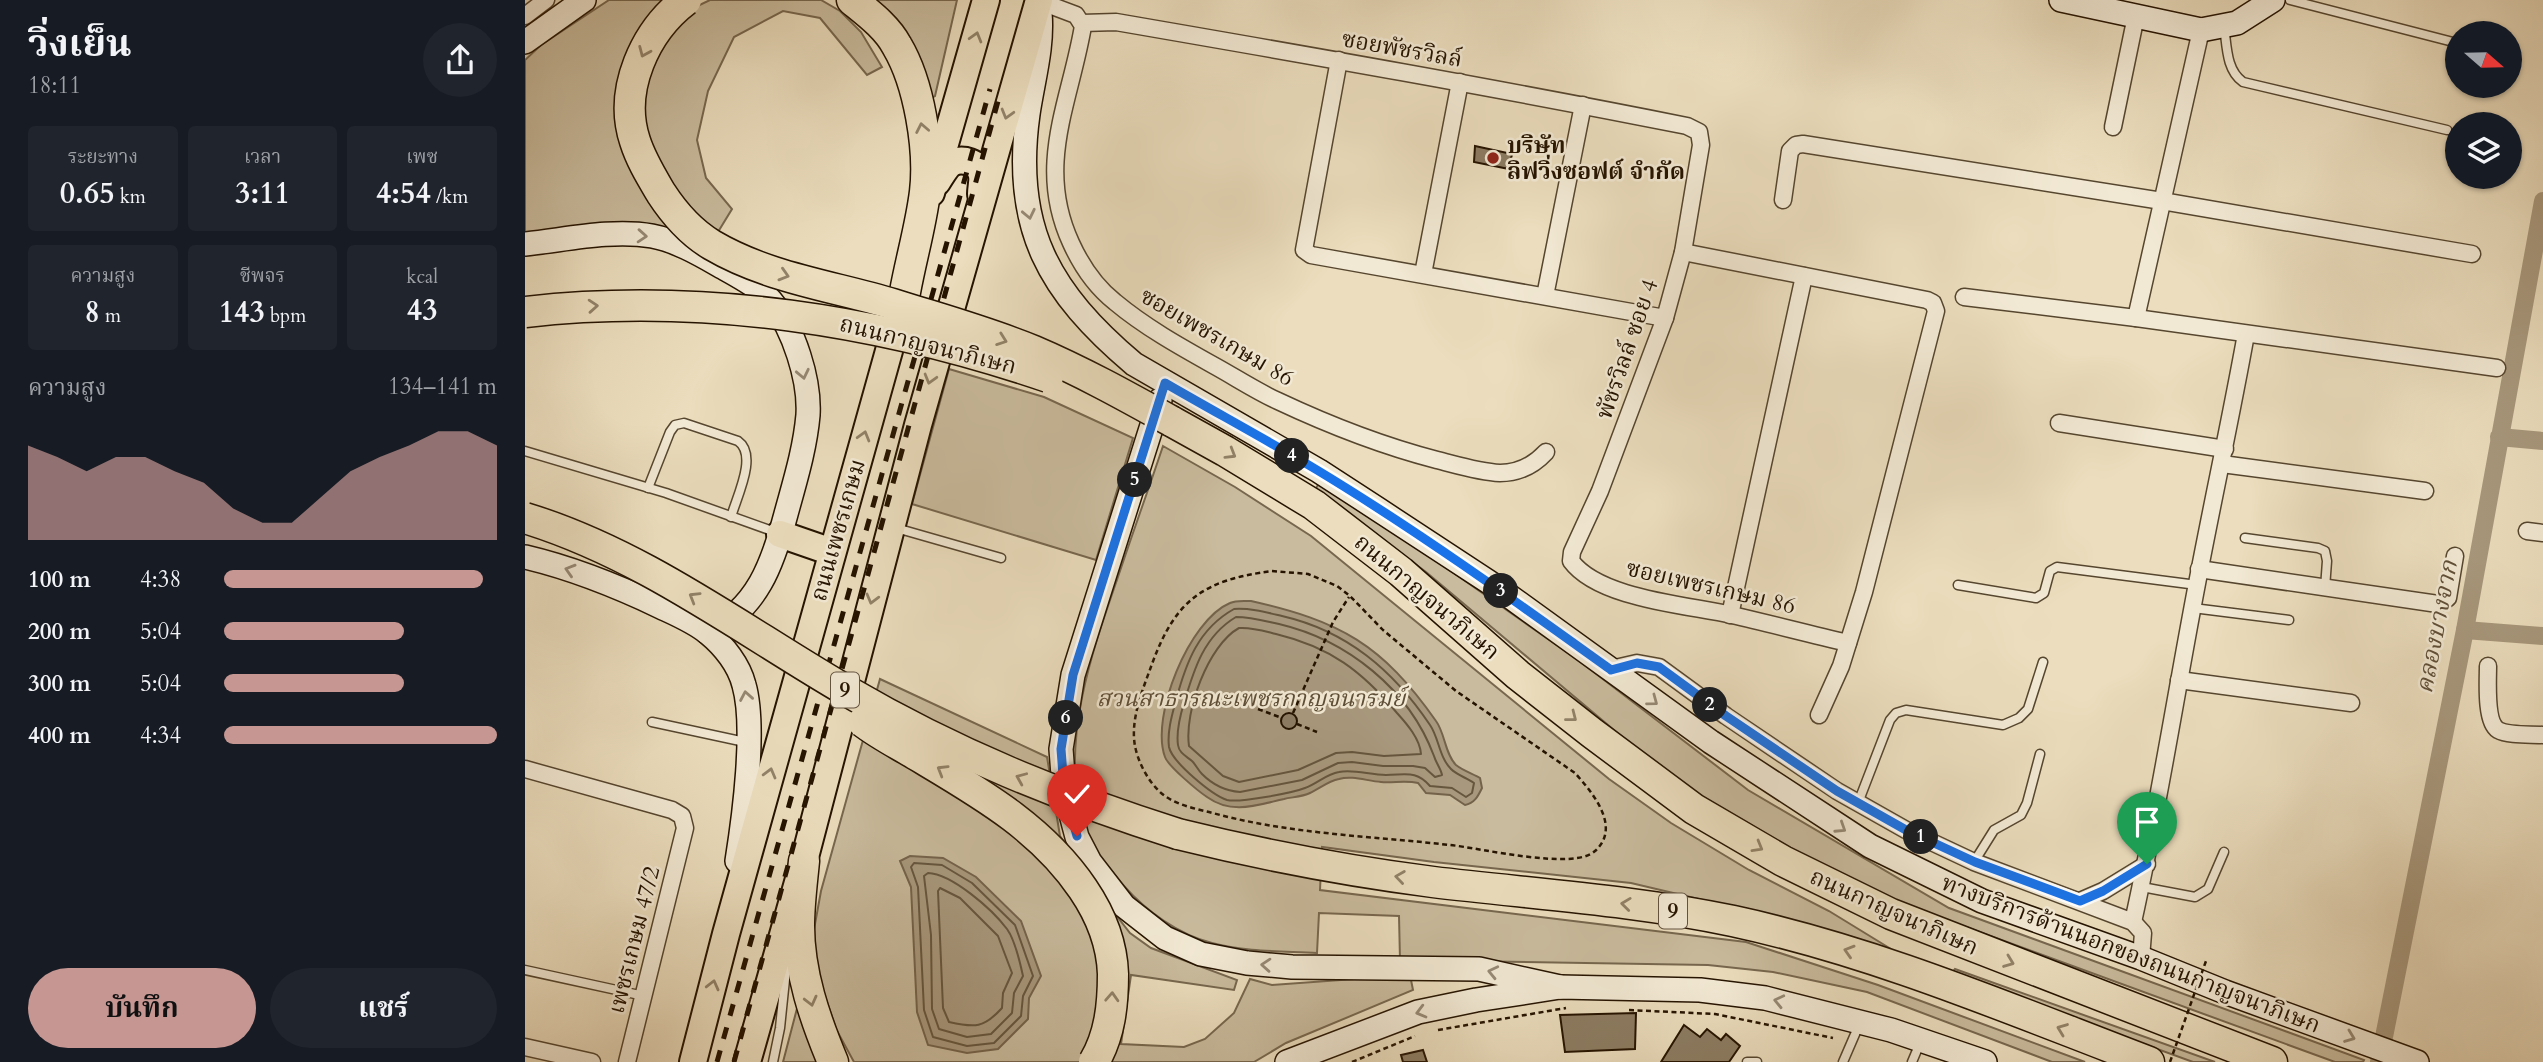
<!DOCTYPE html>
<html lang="th">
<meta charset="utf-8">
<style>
:root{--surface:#171b24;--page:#20242c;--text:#f1f3f6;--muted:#9ea1a6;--accent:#c59692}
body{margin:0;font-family:Cardo,"Noto Serif Thai",serif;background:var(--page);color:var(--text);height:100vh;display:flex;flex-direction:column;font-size:26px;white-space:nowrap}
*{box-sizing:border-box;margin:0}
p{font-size:23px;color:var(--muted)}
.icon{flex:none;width:38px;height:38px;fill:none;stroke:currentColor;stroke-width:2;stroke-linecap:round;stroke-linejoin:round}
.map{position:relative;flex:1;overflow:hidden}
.drawer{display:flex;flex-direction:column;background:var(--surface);width:525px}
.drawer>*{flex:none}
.needle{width:46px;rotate:110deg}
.fabs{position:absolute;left:1920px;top:21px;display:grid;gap:14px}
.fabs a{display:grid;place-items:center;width:77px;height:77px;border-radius:50%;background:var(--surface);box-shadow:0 2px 5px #0004;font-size:35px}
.pin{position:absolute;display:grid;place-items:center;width:60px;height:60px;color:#fff;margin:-72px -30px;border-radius:50% 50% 50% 0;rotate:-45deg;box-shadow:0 0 7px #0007}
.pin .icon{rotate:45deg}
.km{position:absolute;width:35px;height:35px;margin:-18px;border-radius:50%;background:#222;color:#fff;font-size:19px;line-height:35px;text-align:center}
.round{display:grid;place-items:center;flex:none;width:74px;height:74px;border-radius:37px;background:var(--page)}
.head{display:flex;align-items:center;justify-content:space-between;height:119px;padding:0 28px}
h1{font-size:38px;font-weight:700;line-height:52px}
.stats{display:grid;grid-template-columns:repeat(3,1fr);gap:10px;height:119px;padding:7px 28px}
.stats div{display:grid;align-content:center;border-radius:7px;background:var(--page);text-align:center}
.stats b{font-size:30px;font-weight:700}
.stats small{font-size:19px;font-weight:400}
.stats p{font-size:19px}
.chart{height:196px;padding:14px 28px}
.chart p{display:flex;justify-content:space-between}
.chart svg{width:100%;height:126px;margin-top:7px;fill:var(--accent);opacity:.7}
.button{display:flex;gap:14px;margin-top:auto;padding:14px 28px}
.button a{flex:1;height:80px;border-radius:42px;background:var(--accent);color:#111;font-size:28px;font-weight:700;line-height:80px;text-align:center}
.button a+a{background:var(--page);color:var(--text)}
ul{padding:0 28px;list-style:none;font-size:23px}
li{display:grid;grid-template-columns:112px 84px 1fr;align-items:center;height:52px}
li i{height:18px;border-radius:9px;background:var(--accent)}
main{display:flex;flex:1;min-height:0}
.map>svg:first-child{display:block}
.green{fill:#c9bb9d;stroke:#77674e;stroke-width:2}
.water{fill:#a8987d;stroke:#74634b;stroke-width:2}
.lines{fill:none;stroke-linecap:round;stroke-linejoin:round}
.shore{stroke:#66563e;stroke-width:2}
.canal{stroke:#a8987d;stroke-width:18}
.building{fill:#8c7c62;stroke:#251300;stroke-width:2}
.lane-casing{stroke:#56462f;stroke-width:11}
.street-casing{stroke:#56462f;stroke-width:19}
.secondary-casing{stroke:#251300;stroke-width:26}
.primary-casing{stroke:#251300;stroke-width:30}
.highway-casing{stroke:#251300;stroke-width:33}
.path{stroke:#251300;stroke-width:2.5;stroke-dasharray:5 3.5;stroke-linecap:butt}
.lane{stroke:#f2e9d4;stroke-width:8}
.street{stroke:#f2e9d4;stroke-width:16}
.secondary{stroke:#f2e9d4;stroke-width:23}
.primary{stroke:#ebddbd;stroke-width:26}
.highway{stroke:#ebddbd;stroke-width:30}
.rail{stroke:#251300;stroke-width:5;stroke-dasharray:12 12;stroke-linecap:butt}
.highway-bridge-casing{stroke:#251300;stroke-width:33;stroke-linecap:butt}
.path-bridge{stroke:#251300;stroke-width:2.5;stroke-dasharray:5 3.5;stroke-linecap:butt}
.highway-bridge{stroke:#ebddbd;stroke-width:30}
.oneway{stroke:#928268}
.oneway2{stroke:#968975}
.route-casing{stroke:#fff;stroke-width:14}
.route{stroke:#1a73e8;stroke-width:9}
.poi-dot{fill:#8f2418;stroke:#f2e9d4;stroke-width:2.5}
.labels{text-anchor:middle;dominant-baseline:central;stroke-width:5;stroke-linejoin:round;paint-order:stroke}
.shield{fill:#f2e9d4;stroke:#625340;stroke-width:2}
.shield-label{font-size:21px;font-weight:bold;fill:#251300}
.street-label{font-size:23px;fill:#251300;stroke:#f2e9d4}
.poi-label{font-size:23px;font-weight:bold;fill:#251300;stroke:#f2e9d4;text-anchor:start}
.park-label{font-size:23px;font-style:italic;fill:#5e4e37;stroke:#f2e9d4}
.water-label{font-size:24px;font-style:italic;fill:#604f38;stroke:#f2e9d4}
</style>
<main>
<section class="drawer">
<div class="head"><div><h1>วิ่งเย็น</h1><p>18:11</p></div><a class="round"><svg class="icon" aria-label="share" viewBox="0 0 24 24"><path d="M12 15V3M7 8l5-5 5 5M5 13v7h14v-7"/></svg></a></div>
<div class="stats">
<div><p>ระยะทาง</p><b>0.65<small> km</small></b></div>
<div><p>เวลา</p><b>3:11</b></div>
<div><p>เพซ</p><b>4:54<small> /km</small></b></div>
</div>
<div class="stats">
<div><p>ความสูง</p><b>8<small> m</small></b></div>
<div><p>ชีพจร</p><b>143<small> bpm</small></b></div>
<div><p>kcal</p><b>43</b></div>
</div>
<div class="chart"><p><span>ความสูง</span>134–141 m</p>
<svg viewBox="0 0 160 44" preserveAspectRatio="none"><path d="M0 44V11L10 15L20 20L30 15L40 15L50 20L60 24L70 33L80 38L90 38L100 29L110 20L120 15L130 11L140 6L150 6L160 11V44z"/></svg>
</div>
<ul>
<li><b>100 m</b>4:38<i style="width:95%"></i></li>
<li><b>200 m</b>5:04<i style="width:66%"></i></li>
<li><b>300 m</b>5:04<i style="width:66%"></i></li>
<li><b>400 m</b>4:34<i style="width:100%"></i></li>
</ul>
<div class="button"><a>บันทึก</a><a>แชร์</a></div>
</section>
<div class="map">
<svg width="2018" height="1062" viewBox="0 0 2018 1062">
<rect width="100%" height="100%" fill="#ebddbd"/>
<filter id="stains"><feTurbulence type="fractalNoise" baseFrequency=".00286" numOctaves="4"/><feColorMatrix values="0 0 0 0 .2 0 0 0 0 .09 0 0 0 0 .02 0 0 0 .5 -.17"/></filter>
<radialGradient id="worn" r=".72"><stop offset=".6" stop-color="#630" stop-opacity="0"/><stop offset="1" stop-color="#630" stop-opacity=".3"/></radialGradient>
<g class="green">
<path d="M84,0H150L160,12L185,0H296L315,11L336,32L357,67L342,75L295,18L258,11L209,37L183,91L172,140L181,178L207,209L182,250L0,236V60L16,45Z"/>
<path d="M337,0H432L410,96L403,100Z"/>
<path d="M424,369L519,397L608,438L571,560L387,504Z"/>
<path d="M638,446L710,487L786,536L1084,779L1146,823L1224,870L1304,911L1366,949L1233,913L1106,883L909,862L797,847L795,890L1221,942L1353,985L1560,1062H1527L1342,992L1248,972L1183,965L875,960L874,916L794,913L792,953C757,951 721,952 687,943C654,935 621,911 599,886C585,869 561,842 556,820C536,736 568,649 595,571C609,529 624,488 638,446Z"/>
<path d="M796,480L1053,660L1223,790L1424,908L1839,1060L1838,1062H1810L1400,912L1344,890L1296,866L1146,778L901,572L790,490Z"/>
<path d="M355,679L522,757L535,836L573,892L605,933L626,948L712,980L709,990L606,975L596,1044L659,1047L680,1039L709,1013L725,979L747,985L885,975L888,990L761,1043L729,1062H329L311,1029L292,972L288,935L296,891Z"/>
<path d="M1430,969L1690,1062H1668L1426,974Z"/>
<path d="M275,997L301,1062H258Z"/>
</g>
<g class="water">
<path d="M726,601C815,621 857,644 911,721C920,733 920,754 931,765C937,770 948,774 955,778L957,788C953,796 950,803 940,805L925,795L901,793L893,783C881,780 869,783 856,782C842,781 827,775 814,779C803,781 794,789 785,793C777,797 767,797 759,799C732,805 707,815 682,797C673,791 643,766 640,757C625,717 664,620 705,603C711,600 719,601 726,601Z"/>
<path d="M385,856L418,858L451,877L496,921L516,976L504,998L503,1019L473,1049L442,1053L403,1045L392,1012L386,887L375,861Z"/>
</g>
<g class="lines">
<g class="shore">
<path d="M709,609C725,608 740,612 757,616C822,631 868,670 905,725C914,738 914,757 926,769C932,775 942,778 949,783L947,793L941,797L927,788L905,786C891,770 881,775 861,775C845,775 829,769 814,772C801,774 792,784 780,788C767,793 714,803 702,800C687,795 647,762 644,747C642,732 647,715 651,700C661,663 673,629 709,609Z"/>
<path d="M711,617C726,617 740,621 754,624C822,640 884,689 909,756C911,763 916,769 917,775L910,777L900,768L888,766H858L827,762L813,763L777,780L715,792C701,791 687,784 677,774C673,770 671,765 667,761C661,756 654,753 653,745C651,731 655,716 659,703C669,669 679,636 711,617Z"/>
<path d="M714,628C727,627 739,631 751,634C805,647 837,671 872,713C882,724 895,739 896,754L859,756L827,752L811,753L773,770L714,782L698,776L664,746C659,712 683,645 714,628Z"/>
<path d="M389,863L417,865L447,883L490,925L508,976L498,996L496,1016L469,1043L442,1046L408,1037L399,1010L393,887L386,867Z"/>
<path d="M403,873C427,874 467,909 482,929C490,940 495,962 498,976L489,993L487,1013L466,1034L442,1037L414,1029L407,1009L406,935L399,876Z"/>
<path d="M415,888L435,898L473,936L487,973L478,993L477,1008C459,1028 450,1028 424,1022L418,1008L413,891Z"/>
</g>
<g class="canal">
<path d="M1974,437L2018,441"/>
<path d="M1940,630L2018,636"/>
<path d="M1854,1062L1940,630L2018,201"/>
</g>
</g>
<g class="building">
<path d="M950,146L987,154L984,169L949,162Z"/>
<circle cx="764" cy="721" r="8"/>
<path d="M1111,1013L1110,1049L1040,1052L1035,1015Z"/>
<path d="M1159,1025L1175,1037L1182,1029L1196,1040L1201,1034L1215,1046L1204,1062H1136Z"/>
<path d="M898,1050L902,1062H878L876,1055Z"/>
</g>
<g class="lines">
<defs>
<g id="lane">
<path d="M1765,0L1932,43"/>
<path d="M1699,26C1702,46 1701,70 1718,82L1922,130"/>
<path d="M0,451L141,493L250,532"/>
<path d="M123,488L145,432L150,425L159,423L213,441C233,455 212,496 206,517"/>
<path d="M371,528L476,558"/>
<path d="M1720,538L1793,548L1800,551L1802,561L1800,588"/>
<path d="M1433,585L1511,598L1519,593L1525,571L1532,567L1672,585"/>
<path d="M1668,608L1764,620"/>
<path d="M127,722L220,742"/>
<path d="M1333,803L1365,720L1371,713L1381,710L1478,725L1494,718L1503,709L1518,662"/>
<path d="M1449,862L1469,830L1496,815L1502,803L1515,754"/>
<path d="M1617,887L1670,897L1683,889L1699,852"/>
<path d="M0,970L119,996"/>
<path d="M248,1062L255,1028L262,960"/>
<path d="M1222,1062H1232"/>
<path d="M1318,1062L1334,1025"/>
<path d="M1387,1062L1395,1043"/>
</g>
<g id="street">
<path d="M514,1L551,15L558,26C545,103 510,165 546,243C556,265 571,287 590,302C620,327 654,346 688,365C710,377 731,391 753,401C804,425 858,446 912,460C932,465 954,472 975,473C994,473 1009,465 1021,452"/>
<path d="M0,16L21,0"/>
<path d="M557,23L591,22C782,55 972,88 1162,126L1174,132L1176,145L1158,252L1140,318L1075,491L1047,552L1046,561C1074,599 1163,605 1207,615C1246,624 1284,634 1323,643"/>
<path d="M814,60L779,250L786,255L1140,318"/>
<path d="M1588,127L1611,16"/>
<path d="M1258,200L1265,151L1271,145L1278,144L1637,201L1947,254"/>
<path d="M1158,252L1402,300L1408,303L1411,311L1339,592L1316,666L1294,715"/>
<path d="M898,274L935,82"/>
<path d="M1020,296L1058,105"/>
<path d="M1439,297L1611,318L1972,368"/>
<path d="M1611,318L1676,30"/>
<path d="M1534,423L1700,449"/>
<path d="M1697,464L1900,491"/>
<path d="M2002,531L2018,533"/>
<path d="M1674,569L1913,604L1923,598L1930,556"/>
<path d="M1205,615L1279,276"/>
<path d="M1963,666C1963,680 1960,722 1973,730C1984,736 2006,734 2018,735"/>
<path d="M1086,669L1112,663L1134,667L1201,716L1312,791L1381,830L1449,862L1608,922L1618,933L1616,958"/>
<path d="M1654,680L1826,703"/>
<path d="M0,769L147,810L157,816L160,828L102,1062"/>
<path d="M1555,901L1578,891L1622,864"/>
<path d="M1608,922C1634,805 1652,686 1675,568C1690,490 1707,412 1721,334"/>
<path d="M0,1047L67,1062"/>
</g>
<g id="secondary">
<path d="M1536,0L1676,30L1712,23L1748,0"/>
<path d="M515,13C518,47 508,80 503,114C487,228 524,292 609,364L794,471L854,510L973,588L1186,742L1345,846L1457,901L1616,958L1700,992L1892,1062"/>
<path d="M0,42L59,0"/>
<path d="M0,244C40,240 86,229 127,236C153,241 176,255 199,268C215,277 234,287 246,301C269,329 285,380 283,415C280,449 270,481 261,514C248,563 232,610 182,632"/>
<path d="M635,400L548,675L536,749L539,788L552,837L565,862L599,906L640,938L676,954L722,963L767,967L954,969L1035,987"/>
<path d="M0,557C47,568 92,586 136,607C151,614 170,622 183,633C199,646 214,665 219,685C231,727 219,817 212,861"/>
<path d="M762,1062L893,1012L951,1000L1035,987L1175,990L1240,998L1366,1030L1460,1062"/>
</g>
<g id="primary">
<path d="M412,182C416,176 420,168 425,164C436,156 456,163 457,176C458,181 456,188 456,194"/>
<path d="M406,193L461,0"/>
<path d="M255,534L307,552"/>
<path d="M168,1062L201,934L374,315"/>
<path d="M222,1062L279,861L393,425L514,0"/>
</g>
<g id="highway">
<path d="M327,0C343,13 362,27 372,46C394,83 405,149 400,192C396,225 386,259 380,292"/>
<path d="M646,421L700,451L789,505L876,572L993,675L1067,733L1169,809L1258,861L1366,914L1747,1062"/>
<path d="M653,834C738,855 822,871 908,882C1008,894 1109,900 1208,921C1352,952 1487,1010 1624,1062"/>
<path d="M279,861C277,882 274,904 274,926C274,973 290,1019 308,1062"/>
</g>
</defs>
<use href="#lane" class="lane-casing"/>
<use href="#street" class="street-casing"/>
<use href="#secondary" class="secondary-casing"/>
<use href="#primary" class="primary-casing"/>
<use href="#highway" class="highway-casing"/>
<g class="path">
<path d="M747,571L783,574L812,586L825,596L858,630L931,691L1050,773C1067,792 1097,827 1070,851C1049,871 956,848 925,845C845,836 762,834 684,812C667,808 648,804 635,792C623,781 613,762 610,746C605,719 618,689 627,664C651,598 680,580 747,571Z"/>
<path d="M733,709L757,718"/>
<path d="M768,713L808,622L824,597"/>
<path d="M772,724L792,732"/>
<path d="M1104,1010L1190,1014L1308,1038"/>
<path d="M913,1030L1041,1008"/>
<path d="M827,1062L890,1036"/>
</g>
<use href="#lane" class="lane"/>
<use href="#street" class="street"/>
<use href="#secondary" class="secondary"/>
<use href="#primary" class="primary"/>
<use href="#highway" class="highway"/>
<g class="rail">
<path d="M192,1062L465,89"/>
<path d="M209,1062L475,94"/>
</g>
<defs>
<g id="highway-bridge">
<path d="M161,0C120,31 93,90 110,141C116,160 126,176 136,193C149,213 167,233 187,245C243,278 308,286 368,304C415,319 463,332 509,351C556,371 601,396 646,421"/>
<path d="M0,312C177,292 356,320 523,377"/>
<path d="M0,518C118,554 217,630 322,691C428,753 536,797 653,834"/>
<path d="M338,722C355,735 375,745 393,756C455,793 517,828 558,889C575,914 587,944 588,974C588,1005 585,1035 569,1062"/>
</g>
</defs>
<use href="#highway-bridge" class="highway-bridge-casing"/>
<path class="path-bridge" d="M1645,1062L1681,961"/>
<use href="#highway-bridge" class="highway-bridge"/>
</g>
<defs><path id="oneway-chevron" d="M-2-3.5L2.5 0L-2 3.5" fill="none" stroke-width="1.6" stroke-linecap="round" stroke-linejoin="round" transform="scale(1.75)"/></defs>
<g class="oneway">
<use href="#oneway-chevron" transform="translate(451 37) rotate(-74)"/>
<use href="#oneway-chevron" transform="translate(119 52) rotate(113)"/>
<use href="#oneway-chevron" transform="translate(482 114) rotate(106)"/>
<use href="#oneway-chevron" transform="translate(397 128) rotate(-101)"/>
<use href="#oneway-chevron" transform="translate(259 275) rotate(17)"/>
<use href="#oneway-chevron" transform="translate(68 306) rotate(-4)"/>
<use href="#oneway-chevron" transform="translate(477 340) rotate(20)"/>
<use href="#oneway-chevron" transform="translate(405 379) rotate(106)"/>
<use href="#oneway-chevron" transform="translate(339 436) rotate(-74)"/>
<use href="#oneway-chevron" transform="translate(706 454) rotate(31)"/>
<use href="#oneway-chevron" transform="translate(169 597) rotate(-149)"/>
<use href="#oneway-chevron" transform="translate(347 599) rotate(105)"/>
<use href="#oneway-chevron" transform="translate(1047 717) rotate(38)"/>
<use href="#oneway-chevron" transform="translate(417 770) rotate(-149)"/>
<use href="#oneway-chevron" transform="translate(245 773) rotate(-75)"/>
<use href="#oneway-chevron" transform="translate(496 778) rotate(-157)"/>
<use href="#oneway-chevron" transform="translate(1233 847) rotate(30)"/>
<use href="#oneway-chevron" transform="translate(875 877) rotate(-172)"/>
<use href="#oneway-chevron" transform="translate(1101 904) rotate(-173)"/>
<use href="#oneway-chevron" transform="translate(1324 951) rotate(-163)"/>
<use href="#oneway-chevron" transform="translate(1484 962) rotate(21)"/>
<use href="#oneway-chevron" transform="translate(188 985) rotate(-76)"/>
<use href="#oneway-chevron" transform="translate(587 997) rotate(-87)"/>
<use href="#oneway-chevron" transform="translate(286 1001) rotate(76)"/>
<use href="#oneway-chevron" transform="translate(1537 1029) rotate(-159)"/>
</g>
<g class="oneway2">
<use href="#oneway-chevron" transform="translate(504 214) rotate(78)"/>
<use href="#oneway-chevron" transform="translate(117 236) rotate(4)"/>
<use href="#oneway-chevron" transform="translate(278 374) rotate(78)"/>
<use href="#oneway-chevron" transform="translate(45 570) rotate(-163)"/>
<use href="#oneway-chevron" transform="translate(221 696) rotate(-100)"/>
<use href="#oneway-chevron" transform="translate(1128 701) rotate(37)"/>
<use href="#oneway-chevron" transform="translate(1316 828) rotate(33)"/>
<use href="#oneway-chevron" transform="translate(741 965) rotate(-176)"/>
<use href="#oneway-chevron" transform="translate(968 972) rotate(-167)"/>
<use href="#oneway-chevron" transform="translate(1254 1001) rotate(-167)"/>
<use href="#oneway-chevron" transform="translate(896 1012) rotate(165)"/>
<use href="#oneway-chevron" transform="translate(1825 1037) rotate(21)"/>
</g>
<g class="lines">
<defs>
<path id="route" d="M552,836L539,788L536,749L548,675L640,383C690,412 742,440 792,470C893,531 990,601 1086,670L1112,663L1134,667L1201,716L1312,791L1381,830L1450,862L1555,901L1578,891L1622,864"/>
</defs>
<use href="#route" class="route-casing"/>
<use href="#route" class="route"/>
</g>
<circle class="poi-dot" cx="968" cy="158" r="7"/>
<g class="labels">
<g class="shield">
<rect x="306" y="672.5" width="28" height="35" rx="5"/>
<rect x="1134" y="893.5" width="28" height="35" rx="5"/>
</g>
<g class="shield-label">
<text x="320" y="690">9</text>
<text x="1148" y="911">9</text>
</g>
<g class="street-label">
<text transform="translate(877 49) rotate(10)">ซอยพัชรวิลล์</text>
<text transform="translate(692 337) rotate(30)">ซอยเพชรเกษม 86</text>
<text transform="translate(403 345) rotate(14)">ถนนกาญจนาภิเษก</text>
<text transform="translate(1102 349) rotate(-71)">พัชรวิลล์ ซอย 4</text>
<text transform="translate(313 530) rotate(-74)">ถนนเพชรเกษม</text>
<text transform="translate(1186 587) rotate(13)">ซอยเพชรเกษม 86</text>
<text transform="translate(902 597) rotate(40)">ถนนกาญจนาภิเษก</text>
<text transform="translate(1369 912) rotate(24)">ถนนกาญจนาภิเษก</text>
<text transform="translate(109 940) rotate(-76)">เพชรเกษม 47/2</text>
<text transform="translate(1606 954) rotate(21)">ทางบริการด้านนอกของถนนกาญจนาภิเษก</text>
</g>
<g class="poi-label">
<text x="982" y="145">บริษัท<tspan x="982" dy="26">ลิฟวิ่งซอฟต์ จำกัด</tspan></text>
</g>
<g class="park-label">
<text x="726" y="698">สวนสาธารณะเพชรกาญจนารมย์</text>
</g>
<g class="water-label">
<text transform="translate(1912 627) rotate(-79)">คลองบางจาก</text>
</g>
</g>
<rect width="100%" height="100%" filter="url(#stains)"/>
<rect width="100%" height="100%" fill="url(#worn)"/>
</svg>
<div class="fabs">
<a><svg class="needle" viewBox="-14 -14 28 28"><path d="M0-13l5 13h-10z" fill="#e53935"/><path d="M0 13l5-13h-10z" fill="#9ea1a6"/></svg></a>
<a><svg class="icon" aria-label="layers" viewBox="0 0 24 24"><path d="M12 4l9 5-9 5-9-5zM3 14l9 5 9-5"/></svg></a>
</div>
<div class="pin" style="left:1622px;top:864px;background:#1e9e55"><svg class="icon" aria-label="arrive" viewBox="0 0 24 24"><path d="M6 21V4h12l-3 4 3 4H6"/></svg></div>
<div class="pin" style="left:552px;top:836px;background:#d93025"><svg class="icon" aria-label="check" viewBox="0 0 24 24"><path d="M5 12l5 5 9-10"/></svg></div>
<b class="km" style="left:1396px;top:837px">1</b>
<b class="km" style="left:1185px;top:705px">2</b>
<b class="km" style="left:976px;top:591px">3</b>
<b class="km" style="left:767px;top:456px">4</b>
<b class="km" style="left:610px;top:480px">5</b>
<b class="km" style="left:541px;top:718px">6</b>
</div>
</main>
